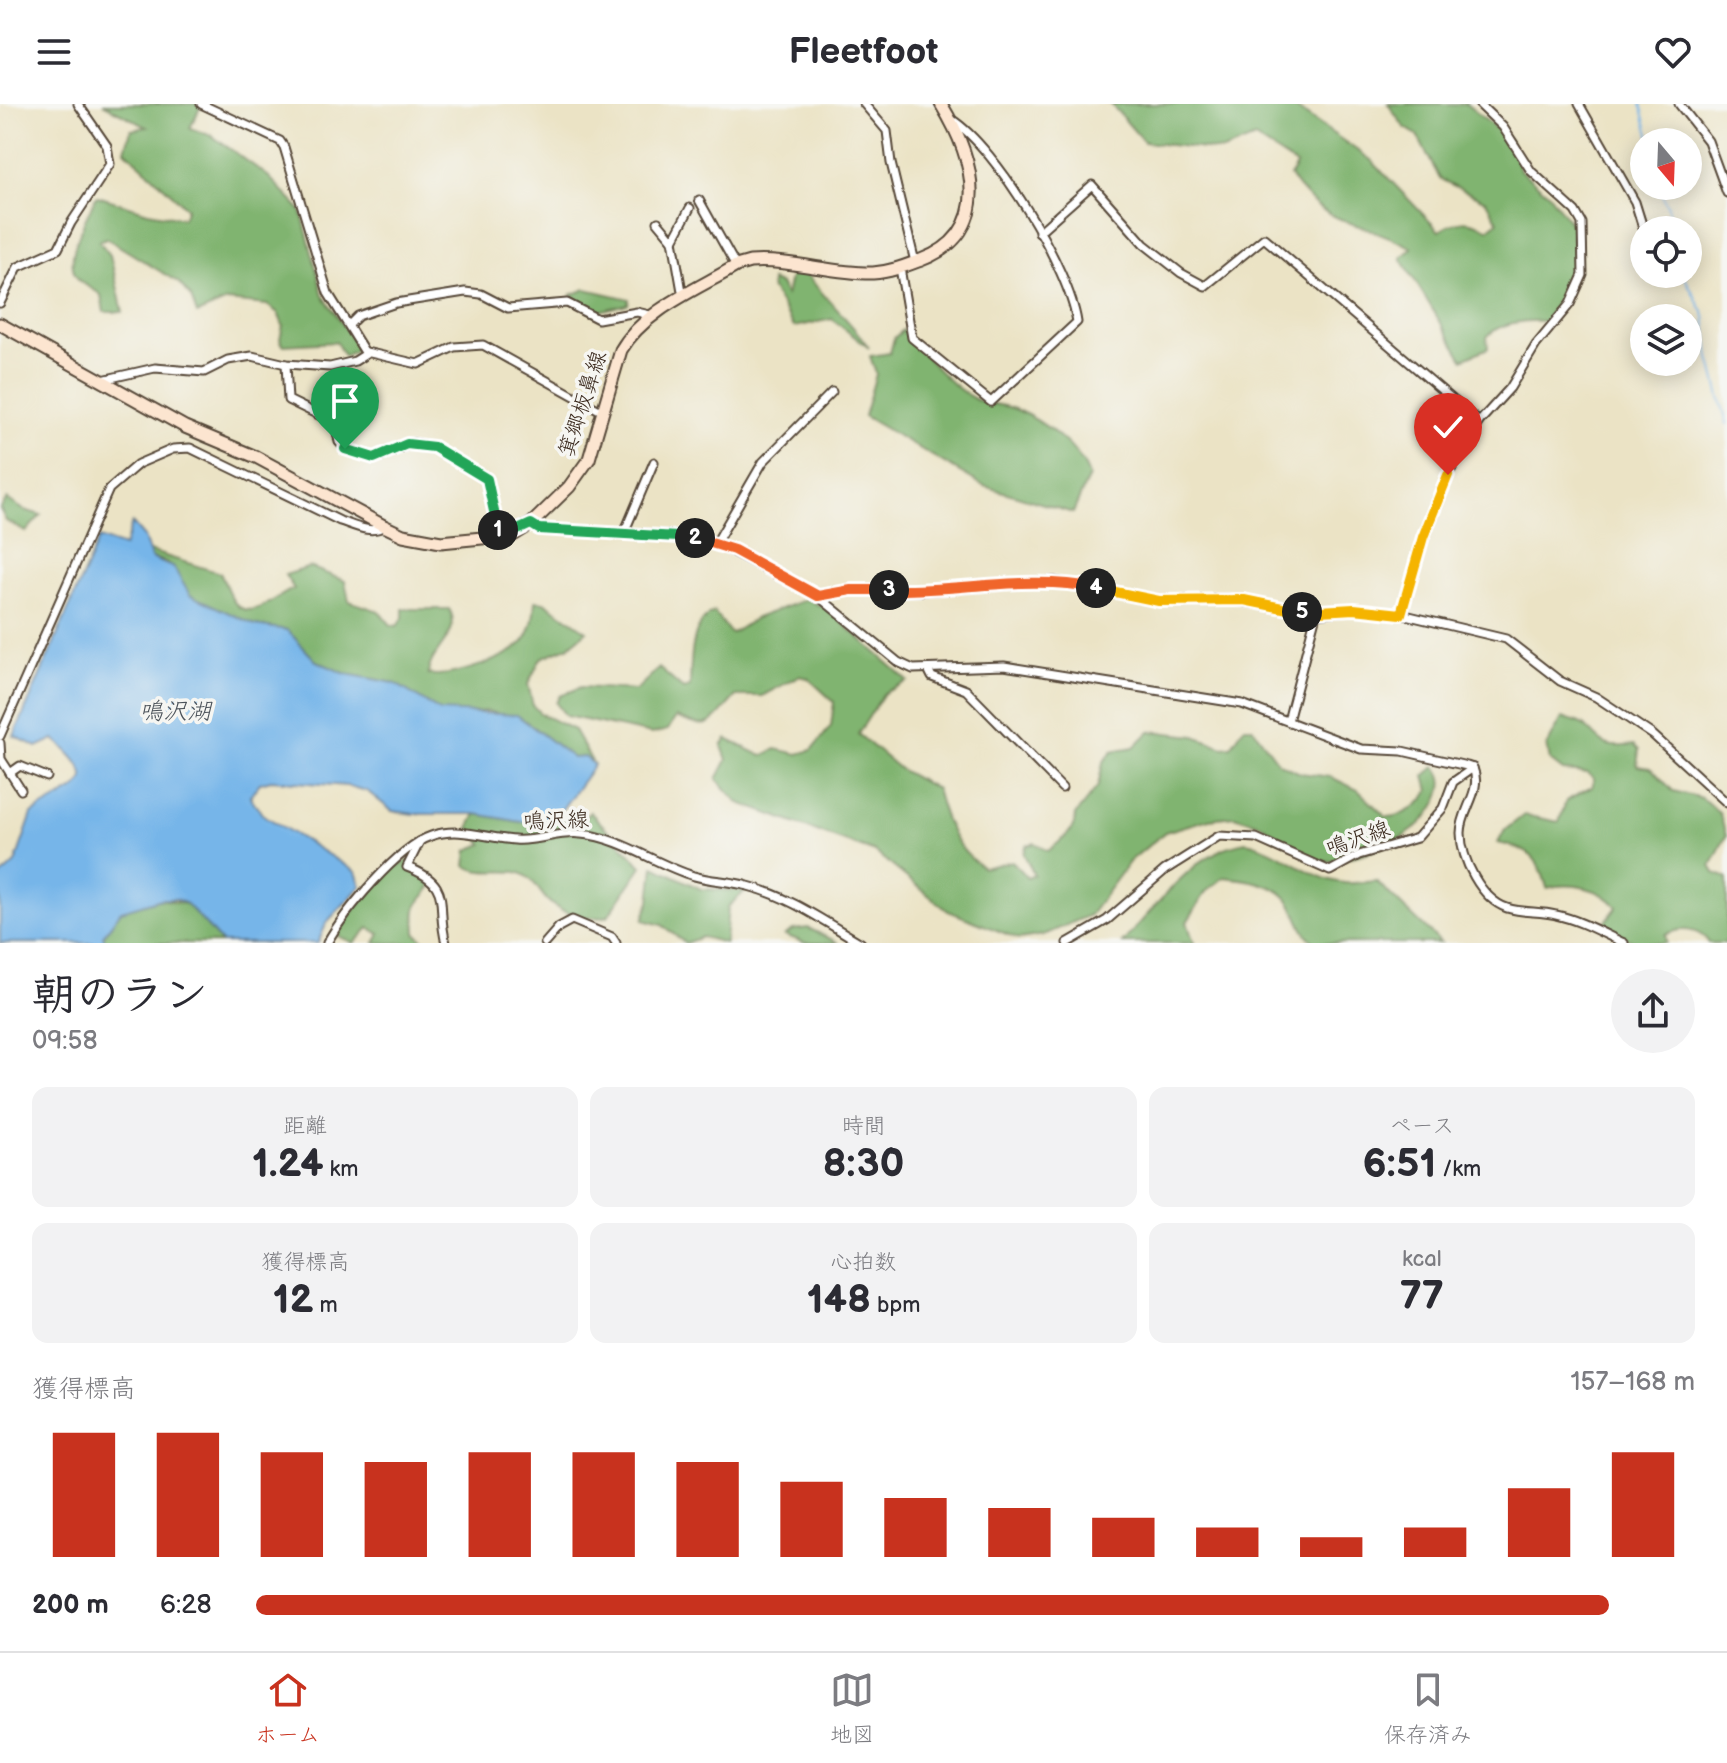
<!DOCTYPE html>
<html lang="ja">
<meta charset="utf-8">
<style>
:root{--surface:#fff;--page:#f2f2f3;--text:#2b2b33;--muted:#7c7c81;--line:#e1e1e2;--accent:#c8321e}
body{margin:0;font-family:"Balsamiq Sans","Klee One",sans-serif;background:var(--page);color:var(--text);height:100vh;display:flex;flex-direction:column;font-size:30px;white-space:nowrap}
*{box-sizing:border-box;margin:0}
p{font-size:26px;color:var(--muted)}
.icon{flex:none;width:44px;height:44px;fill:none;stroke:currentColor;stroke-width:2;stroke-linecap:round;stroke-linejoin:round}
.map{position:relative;height:839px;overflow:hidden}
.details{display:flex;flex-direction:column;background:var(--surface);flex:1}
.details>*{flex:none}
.needle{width:52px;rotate:161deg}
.buttons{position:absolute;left:1630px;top:24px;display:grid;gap:16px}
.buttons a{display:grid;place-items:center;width:72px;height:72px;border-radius:50%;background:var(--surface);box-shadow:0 4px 20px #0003;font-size:40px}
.pin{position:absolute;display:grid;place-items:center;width:68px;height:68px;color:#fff;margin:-82px -34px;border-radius:50% 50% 50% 0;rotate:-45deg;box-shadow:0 0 8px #0007}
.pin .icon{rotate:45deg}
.km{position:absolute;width:40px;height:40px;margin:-20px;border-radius:50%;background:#222;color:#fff;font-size:22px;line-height:40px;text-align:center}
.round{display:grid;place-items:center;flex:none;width:84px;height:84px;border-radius:42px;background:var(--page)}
.head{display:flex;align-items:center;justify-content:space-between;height:136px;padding:0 32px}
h1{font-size:44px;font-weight:700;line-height:60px}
.stats{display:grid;grid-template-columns:repeat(3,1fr);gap:12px;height:136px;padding:8px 32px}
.stats div{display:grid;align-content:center;border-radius:16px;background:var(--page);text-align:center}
.stats b{font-size:40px;font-weight:700}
.stats small{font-size:22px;font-weight:400}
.stats p{font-size:22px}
.chart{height:224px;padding:16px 32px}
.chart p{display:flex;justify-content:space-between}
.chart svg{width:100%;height:144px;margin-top:8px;stroke:var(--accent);stroke-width:6}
ul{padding:0 32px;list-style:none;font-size:26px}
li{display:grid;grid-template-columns:128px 96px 1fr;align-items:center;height:60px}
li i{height:20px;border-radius:10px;background:var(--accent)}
header{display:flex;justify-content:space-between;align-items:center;height:104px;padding:0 32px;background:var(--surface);font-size:36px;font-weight:700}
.tabs{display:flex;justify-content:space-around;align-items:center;height:112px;border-top:2px solid var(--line);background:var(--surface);font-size:22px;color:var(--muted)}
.tabs a{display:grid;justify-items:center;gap:4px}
.tabs .current{color:var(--accent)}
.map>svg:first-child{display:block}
.forest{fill:#80b470;stroke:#5e6f47;stroke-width:2}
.water{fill:#76b5e9;stroke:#587084;stroke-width:2}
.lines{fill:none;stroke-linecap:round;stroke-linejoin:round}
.stream{stroke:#76b5e9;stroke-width:2}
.minor-casing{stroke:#554637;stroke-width:11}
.secondary-casing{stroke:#554637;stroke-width:15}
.minor{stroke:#fff;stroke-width:7}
.secondary{stroke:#fce5d0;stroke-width:11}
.split-1-casing{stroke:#fff;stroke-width:16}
.split-2-casing{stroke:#fff;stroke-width:16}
.split-3-casing{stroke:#fff;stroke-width:16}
.split-4-casing{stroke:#fff;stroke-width:16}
.split-5-casing{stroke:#fff;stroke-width:16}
.split-6-casing{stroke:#fff;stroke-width:16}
.split-1{stroke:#22a559;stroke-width:10}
.split-2{stroke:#22a559;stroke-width:10}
.split-3{stroke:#f0652b;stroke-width:10}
.split-4{stroke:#f0652b;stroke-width:10}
.split-5{stroke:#f5b400;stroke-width:10}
.split-6{stroke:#f5b400;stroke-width:10}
.labels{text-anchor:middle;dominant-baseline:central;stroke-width:7;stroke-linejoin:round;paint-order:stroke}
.street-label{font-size:22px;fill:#3b2a1e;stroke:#f6f6f2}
.water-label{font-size:24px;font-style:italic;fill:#4d545b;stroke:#f6f6f2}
</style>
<header><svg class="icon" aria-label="menu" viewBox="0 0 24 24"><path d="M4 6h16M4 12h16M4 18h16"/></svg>Fleetfoot<svg class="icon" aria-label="heart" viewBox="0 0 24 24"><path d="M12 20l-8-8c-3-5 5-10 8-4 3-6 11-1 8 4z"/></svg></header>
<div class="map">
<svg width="1727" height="839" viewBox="0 0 1727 839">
<rect width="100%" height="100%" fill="#f6f6f2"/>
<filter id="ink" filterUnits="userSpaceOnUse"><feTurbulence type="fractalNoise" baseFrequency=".0125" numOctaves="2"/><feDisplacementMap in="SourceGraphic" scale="16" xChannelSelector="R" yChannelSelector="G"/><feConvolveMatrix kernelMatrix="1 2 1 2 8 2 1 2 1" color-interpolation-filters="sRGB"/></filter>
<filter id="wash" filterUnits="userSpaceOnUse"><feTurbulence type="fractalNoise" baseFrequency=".006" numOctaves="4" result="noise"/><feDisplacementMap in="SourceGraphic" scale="32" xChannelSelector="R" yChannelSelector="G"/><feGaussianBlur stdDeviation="1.8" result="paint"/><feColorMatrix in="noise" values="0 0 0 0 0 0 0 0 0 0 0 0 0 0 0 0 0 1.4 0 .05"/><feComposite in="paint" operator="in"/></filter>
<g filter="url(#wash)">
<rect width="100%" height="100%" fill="#ebe3c5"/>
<g class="forest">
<path d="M103,0H202L190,24L212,32L268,72L301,106L323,191L356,241L355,247L344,252L336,238L283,241L280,235L283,221L278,209L267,201L227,197L197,210L191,193L179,179L106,134L99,137L110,151L123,208H104L101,191C95,186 86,182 80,177C59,159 88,113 95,94L98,92L148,108L183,114L187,104L125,46L131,26L147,23Z"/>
<path d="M1111,0H1290L1371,56L1439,127C1458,115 1468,114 1488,125L1498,117L1486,97L1440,75L1417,31L1404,23L1388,0H1466L1510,36L1520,66L1548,89L1572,121L1574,158L1567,184L1545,217C1526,216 1499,218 1487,233L1488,244L1463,255L1401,154L1412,144C1362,115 1326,126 1290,72L1296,61L1255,34L1223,47L1144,38Z"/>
<path d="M792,164H802C822,193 849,214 869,244L832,215L794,223L771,184V177L780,180L786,192Z"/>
<path d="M586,185L629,195L628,200L596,208L571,191Z"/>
<path d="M903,226C923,248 948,282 975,295C988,301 1004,300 1017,306C1043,317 1081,345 1089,372L1073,409L984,382L864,312L876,270L870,252L890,249L894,234Z"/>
<path d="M7,395L24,406L41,411L26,428L6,417L0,405Z"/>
<path d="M146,446L220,469C224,477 227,485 231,493C247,524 277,490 294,485L285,471L310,463L345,477L349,497L379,507L391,521L397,522L403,514V505H449C464,529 430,546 428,570C449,575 507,555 522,539C533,527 534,511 535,497L544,498L587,527L568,543L541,554L528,580L533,602L541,610L574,626L594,661L585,653L573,654L524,616L487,607L459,610L440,607L394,579L346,570L316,557L287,526L255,521L189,491L166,458L151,454Z"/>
<path d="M807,495L827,505L908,577L884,589L858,630L901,666L936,685C945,718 954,744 983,764L1012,757L1027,774L1034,771L1024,750L1026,742L1035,739L1048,747C1060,737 1076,728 1075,711L1098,682L1103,659L1112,647L1134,643L1150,627L1195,632L1223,643L1231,642L1244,623H1252L1279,659L1300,669L1331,673L1358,686L1386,713C1401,714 1422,701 1429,687L1425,672L1435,663C1444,670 1444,681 1440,691C1423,737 1362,753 1319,759L1260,720L1234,712L1209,715L1165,728L1130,757L1090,811L1044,831L1019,835L948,807L875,748L739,699L717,675L727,656L722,642L727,635L762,652L776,645L798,650L812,646L831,622L834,598L808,574L799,572L762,592H736C711,619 712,629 676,613L668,626L652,630L566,612L556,599L560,592L581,583L636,586L659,564L683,585L690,583C691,560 689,519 714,508L731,530L756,514Z"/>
<path d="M1562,614C1604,620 1587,649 1634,641L1639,646L1637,662L1651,664L1673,687L1702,694L1720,710L1726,732L1711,762L1715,769L1727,774V839H1709C1699,824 1680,823 1665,831L1666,839C1643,839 1620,838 1603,821L1617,803C1601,783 1571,778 1547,784C1538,751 1530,746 1498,739L1505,726L1524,711L1559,718L1566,697L1592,683L1594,675L1588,669L1563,667L1550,657L1547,642Z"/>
<path d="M590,708L642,762L608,812C591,817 562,811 548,797C538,787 532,770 516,768C499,766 481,771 466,762L468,746L483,740L469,724L476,710L521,718L557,712L570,720L580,718Z"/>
<path d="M1246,738C1281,745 1309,775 1344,779C1354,780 1366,778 1376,777L1441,839H1316C1298,828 1299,805 1285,792C1270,778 1243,775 1224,773L1206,788L1187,818L1194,839H1122C1157,802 1194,746 1246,738Z"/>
<path d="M410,756L434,773C432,788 423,790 417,802C414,809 416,821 416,829L427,839H375L380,830L369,824L354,839L338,832C346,811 388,761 410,756Z"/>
<path d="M654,762L701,785L745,787L728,803L725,839L702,833L685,839L662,821L643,816L650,797Z"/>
<path d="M161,795L187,800L222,839H106L103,833L120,807Z"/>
<path d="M808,824L839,839H805L785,831L793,826Z"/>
</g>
<path class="water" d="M132,419L144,433L151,454L174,464L190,491L255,521L287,526L316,557L346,570L394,579L440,607L517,611L573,654L585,653L594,661L557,712L521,718L476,710H414L392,707L367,687L347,682L271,676L260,679L250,692L262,710L356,768L361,782L327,818L318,839H222L187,800L176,795H161L121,807L103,832L106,839H0V773L15,759L32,710C70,682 113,685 54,635L37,643L14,632L99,434L124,443Z"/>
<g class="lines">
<g class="stream">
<path d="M1641,0L1651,38"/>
<path d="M1658,82L1668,103L1671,126"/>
<path d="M1683,170L1705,212L1710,254L1727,320"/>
</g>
</g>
</g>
<g filter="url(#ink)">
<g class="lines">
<defs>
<g id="minor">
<path d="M864,0L887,27L891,59L915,158"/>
<path d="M1579,0L1635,98L1644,127"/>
<path d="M1679,0L1708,37L1727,89"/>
<path d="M699,96L736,162"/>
<path d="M658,118L673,136L683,193"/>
<path d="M1039,128L1092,81L1144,140L1181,169L1205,182L1264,134L1479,318"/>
<path d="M673,136L690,104"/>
<path d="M900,164L912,234L991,298L1077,218C1069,165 997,44 951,15"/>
<path d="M0,199L18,163L58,145L71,119L110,60L107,42L78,0"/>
<path d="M349,221L358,212L396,199L465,188L481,190L508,204L567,199L598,215L637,208L654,212"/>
<path d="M366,248L418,260L454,243L483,241L603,308"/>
<path d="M286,260L288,296L335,319L339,338L345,345L374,354L413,339L434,343L487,375L500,434"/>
<path d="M102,276L155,264L204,268L228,256L252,252L286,260L330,263L355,257L366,250L328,189L284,43L280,37L201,0"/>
<path d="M531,420L539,425L685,432L716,439L818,492L898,558L913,565L1004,562L1242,600L1361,645L1402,647L1467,662L1473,664C1483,687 1461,706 1461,729C1461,755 1481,795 1507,804C1522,809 1540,807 1556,811C1580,816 1602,829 1624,839"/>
<path d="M624,429L654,358"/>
<path d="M716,439L763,358L832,288"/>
<path d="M818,492L851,486L923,487L1054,477L1159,497L1228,495L1316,510L1354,505L1401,510L1506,535L1560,577L1596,593L1653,631L1727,699"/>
<path d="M1401,510L1423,433L1448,371L1479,318L1510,284L1536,241L1570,200L1583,171L1582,119L1575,107L1531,67L1503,23L1479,0"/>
<path d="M928,565L932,573L966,586L1062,684"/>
<path d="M1288,617L1316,510"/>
<path d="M0,632L109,385L138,360L173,345L190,344L340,417C353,421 371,431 384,422"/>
<path d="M0,639L1,655L21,686"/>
<path d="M10,669L20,662L47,673"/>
<path d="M420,737L407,763C455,781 435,801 446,839"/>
<path d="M327,839C344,808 398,743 431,732C459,722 486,734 515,736C537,738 559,727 581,730C623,734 654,760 694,772C711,777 730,777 748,782C789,792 825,818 861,839"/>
<path d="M545,839L559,823L572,816L612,833L616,839"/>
<path d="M1067,839L1107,816L1165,766L1219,732L1256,734L1330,767L1359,751L1417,734L1443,704L1453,678L1473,664"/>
</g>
<path id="secondary" d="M0,220L185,323L256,353L384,422L403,431L441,438L513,431L531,420L569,383L589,355L621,246C644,206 698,185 736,162L750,158C792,155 832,170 873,169C890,168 905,162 921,156C996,128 973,52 941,0"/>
</defs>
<use href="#minor" class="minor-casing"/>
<use href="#secondary" class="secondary-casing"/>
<use href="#minor" class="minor"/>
<use href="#secondary" class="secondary"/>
</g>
</g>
<g class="lines" filter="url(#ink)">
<defs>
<path id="split-1" d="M345,345L374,354L407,340L434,343L487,375L498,426"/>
<path id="split-2" d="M498,426L500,434L531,420L539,425L695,434"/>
<path id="split-3" d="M695,434L734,446L818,492L851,486H889"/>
<path id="split-4" d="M889,486C958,488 1028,470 1096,484"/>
<path id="split-5" d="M1096,484L1159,497L1244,496L1302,508"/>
<path id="split-6" d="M1302,508L1354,505L1401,510L1423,433L1448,371"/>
</defs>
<use href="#split-1" class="split-1-casing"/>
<use href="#split-2" class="split-2-casing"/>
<use href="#split-3" class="split-3-casing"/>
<use href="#split-4" class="split-4-casing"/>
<use href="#split-5" class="split-5-casing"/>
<use href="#split-6" class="split-6-casing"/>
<use href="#split-1" class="split-1"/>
<use href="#split-2" class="split-2"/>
<use href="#split-3" class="split-3"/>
<use href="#split-4" class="split-4"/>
<use href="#split-5" class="split-5"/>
<use href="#split-6" class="split-6"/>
</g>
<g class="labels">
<g class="street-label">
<text transform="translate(583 300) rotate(-72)">箕郷板鼻線</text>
<text transform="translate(556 717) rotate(-2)">鳴沢線</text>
<text transform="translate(1358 735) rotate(-19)">鳴沢線</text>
</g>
<g class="water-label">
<text x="175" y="607">鳴沢湖</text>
</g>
</g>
</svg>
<div class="buttons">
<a><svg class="needle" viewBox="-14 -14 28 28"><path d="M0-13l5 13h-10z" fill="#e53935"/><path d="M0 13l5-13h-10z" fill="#7c7c81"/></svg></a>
<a><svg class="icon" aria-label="locate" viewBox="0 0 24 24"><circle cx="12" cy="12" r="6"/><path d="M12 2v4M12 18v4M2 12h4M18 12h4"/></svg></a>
<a><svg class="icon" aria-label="layers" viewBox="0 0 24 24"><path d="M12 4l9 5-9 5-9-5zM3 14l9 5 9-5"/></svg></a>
</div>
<div class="pin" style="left:345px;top:345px;background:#1e9e55"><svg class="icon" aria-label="arrive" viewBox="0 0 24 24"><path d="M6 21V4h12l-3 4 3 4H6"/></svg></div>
<div class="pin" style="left:1448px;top:371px;background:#d93025"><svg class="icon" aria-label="check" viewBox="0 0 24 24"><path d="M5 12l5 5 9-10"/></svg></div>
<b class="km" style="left:498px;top:426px">1</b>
<b class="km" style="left:695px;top:434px">2</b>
<b class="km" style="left:889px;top:486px">3</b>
<b class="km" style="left:1096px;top:484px">4</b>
<b class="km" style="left:1302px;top:508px">5</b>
</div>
<section class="details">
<div class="head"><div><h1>朝のラン</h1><p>09:58</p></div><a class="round"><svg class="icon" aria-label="share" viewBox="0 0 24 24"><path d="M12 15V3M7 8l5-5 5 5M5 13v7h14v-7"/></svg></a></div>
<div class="stats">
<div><p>距離</p><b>1.24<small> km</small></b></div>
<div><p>時間</p><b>8:30</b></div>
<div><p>ペース</p><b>6:51<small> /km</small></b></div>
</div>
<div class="stats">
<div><p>獲得標高</p><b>12<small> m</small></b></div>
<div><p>心拍数</p><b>148<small> bpm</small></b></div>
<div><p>kcal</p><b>77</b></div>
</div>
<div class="chart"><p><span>獲得標高</span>157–168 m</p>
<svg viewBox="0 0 160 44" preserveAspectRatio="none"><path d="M5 44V6M15 44V6M25 44V12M35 44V15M45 44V12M55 44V12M65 44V15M75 44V21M85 44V26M95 44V29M105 44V32M115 44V35M125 44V38M135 44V35M145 44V23M155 44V12"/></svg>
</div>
<ul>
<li><b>200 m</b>6:28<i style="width:94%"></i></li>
</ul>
</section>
<nav class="tabs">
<a class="current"><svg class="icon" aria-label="home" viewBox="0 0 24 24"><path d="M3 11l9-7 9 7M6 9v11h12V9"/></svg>ホーム</a>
<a><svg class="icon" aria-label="map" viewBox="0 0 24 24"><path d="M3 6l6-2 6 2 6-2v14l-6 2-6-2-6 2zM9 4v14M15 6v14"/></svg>地図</a>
<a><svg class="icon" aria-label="saved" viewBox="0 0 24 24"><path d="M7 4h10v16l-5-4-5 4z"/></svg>保存済み</a>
</nav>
